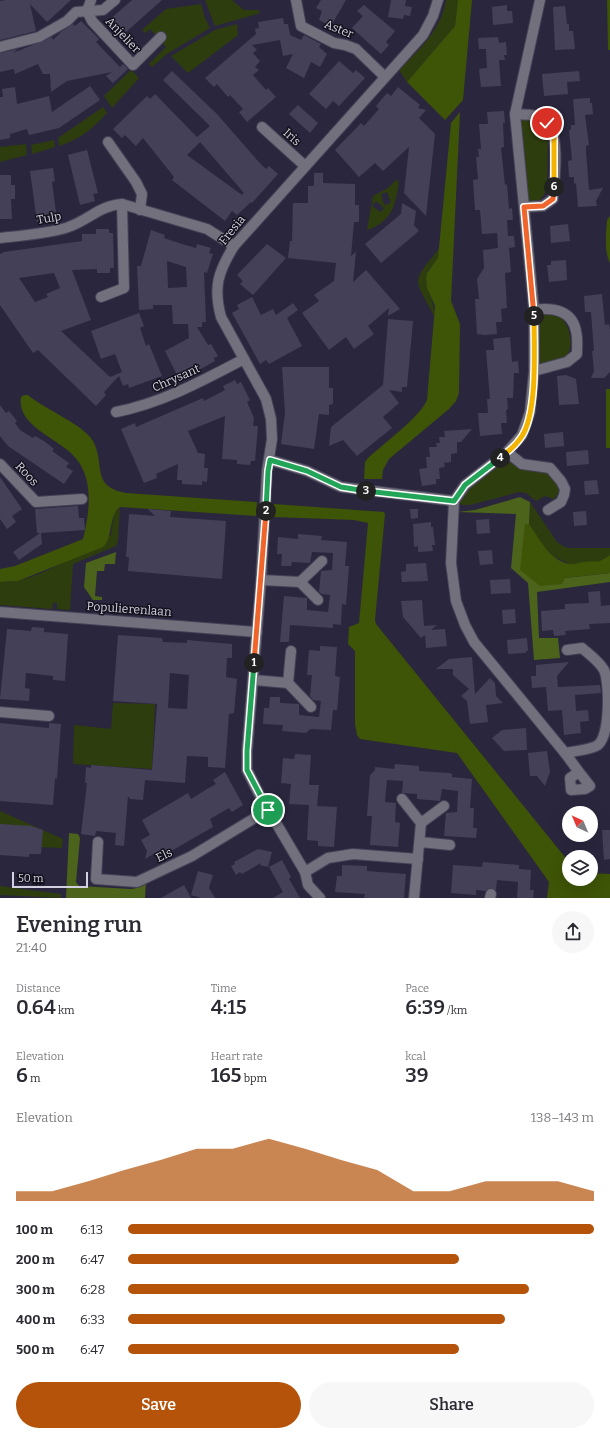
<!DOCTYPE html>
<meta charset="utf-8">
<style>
:root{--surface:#fff;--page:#f7f7f7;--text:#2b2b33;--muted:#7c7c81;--accent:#b45309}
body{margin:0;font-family:Bitter,serif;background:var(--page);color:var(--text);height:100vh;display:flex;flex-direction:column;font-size:15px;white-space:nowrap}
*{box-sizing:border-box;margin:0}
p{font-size:13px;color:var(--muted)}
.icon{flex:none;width:22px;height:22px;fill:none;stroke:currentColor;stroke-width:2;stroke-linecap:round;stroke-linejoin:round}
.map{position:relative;height:898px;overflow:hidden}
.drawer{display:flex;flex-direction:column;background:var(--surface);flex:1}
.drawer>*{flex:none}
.needle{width:26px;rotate:316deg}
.controls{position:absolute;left:562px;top:806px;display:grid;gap:8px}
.controls a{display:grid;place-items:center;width:36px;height:36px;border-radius:50%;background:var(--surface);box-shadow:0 4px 16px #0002;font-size:20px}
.scale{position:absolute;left:12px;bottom:10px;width:76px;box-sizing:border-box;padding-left:4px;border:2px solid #d3d0e0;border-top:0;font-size:11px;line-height:14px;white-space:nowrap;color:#d3d0e0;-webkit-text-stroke:3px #13111b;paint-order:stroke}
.pin{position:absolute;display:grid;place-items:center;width:34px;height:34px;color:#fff;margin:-17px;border:2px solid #fff;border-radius:50%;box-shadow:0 1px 4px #0007}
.km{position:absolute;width:20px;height:20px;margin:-10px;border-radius:50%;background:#222;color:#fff;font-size:11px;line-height:20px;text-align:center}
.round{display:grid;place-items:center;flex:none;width:42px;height:42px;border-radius:21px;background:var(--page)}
.overview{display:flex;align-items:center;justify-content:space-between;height:68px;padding:0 16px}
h1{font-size:22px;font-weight:600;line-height:30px}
.figures{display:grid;grid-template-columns:repeat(3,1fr);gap:6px;height:68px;padding:4px 16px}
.figures div{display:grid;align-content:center}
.figures b{font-size:20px;font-weight:600}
.figures small{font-size:11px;font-weight:400}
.figures p{font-size:11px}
.chart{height:112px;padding:8px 16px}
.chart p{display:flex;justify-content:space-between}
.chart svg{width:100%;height:72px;margin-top:4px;fill:var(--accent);opacity:.7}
.button{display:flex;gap:8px;margin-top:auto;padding:8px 16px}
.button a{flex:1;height:46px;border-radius:24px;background:var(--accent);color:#fff;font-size:16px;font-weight:600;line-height:46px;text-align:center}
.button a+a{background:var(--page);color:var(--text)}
ul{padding:0 16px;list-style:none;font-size:13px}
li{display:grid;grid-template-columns:64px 48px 1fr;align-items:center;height:30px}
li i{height:10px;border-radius:5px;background:var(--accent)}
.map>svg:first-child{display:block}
.green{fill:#2e3d0e;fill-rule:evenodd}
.forest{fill:#4c631b}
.water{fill:#3e5406}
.building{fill:#444058;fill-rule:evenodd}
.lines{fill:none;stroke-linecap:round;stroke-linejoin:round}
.minor-casing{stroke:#454157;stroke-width:12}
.minor{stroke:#72707c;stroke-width:10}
.split-1-casing{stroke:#fff;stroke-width:8}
.split-2-casing{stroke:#fff;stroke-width:8}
.split-3-casing{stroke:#fff;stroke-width:8}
.split-4-casing{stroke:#fff;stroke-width:8}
.split-5-casing{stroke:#fff;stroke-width:8}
.split-6-casing{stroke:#fff;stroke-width:8}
.split-7-casing{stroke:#fff;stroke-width:8}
.split-1{stroke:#22a559;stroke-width:5}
.split-2{stroke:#f0652b;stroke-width:5}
.split-3{stroke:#22a559;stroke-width:5}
.split-4{stroke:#22a559;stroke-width:5}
.split-5{stroke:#f5b400;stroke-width:5}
.split-6{stroke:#f0652b;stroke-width:5}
.split-7{stroke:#f5b400;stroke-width:5}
.labels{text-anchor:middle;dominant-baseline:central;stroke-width:3;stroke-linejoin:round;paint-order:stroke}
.street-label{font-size:12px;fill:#d3d0e0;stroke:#13111b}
</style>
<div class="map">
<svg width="610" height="898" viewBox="0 0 610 898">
<rect width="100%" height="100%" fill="#2a263d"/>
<g class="green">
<path d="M205,0H232L244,10H259L260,13L215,26Z"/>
<path d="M446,0H458L455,26L407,82L399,70C419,50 442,29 446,0Z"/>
<path d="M201,4L205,18L210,28L167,54L152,67L149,64L166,47L150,29L145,33L142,30L166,9Z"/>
<path d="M237,24L238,35L188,73L171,56L215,30Z"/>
<path d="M131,70L139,78L112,108L104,96Z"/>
<path d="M103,107L107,113C91,130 82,138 59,146L58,138Z"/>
<path d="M519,118H533L535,128H546L548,129L547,190L540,200L527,202Z"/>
<path d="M54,140L55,147L32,154L31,145Z"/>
<path d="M26,144L27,155L0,162V147Z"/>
<path d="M396,180L399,181C396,204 392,222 367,230L373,196L388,188ZM387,192L391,203L384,205L381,194ZM376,201L384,208L381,212L372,206Z"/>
<path d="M439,249C439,252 439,256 438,258C435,265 427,268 426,277C425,289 435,301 434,316C415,277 409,285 439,249Z"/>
<path d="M537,310C544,312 553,312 559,316C570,324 576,348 564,359C558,363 546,364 539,365Z"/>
<path d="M504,460L511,463L543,469L556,478C559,487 561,491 554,499L545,496L536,501L526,493L519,492L470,505H463L458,503L459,492Z"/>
<path d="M530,502L557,542L563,546L569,548H610V555L598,563L584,562L572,565L553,556L543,546L529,524Z"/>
<path d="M120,507L118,541L116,546L73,564L70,610L57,609V603H53L52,609L0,605V582C36,584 80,552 111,535L114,514Z"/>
<path d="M113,703L155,704L152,769L73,764L74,725L111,729Z"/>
<path d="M0,811L63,839L62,848L38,847L0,835Z"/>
<path d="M0,886L61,894V898L0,895Z"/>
</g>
<g class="forest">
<path d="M520,497L530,502L529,524H525L565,578L610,573V582L537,592L539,638H558L560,658L534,660L528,583L511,568L516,514L457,512L475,510Z"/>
<path d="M116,552L115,564H105L104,571H97L95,596L102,597V600H93L84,587L86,563Z"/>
<path d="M69,833L78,834L80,838L76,882L79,886L131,889L137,888L146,882L145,898H66Z"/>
</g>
<g class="water">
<path d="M458,0H472L463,100L445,120L407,82L455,26Z"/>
<path d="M607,0H610V50H608Z"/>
<path d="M460,112L451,301L460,324L459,393L456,401L449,409L389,459L383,470L382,479H364L365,462L368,458C383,444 420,417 427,400L435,306L427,288L426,278L427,273L438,258L451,123Z"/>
<path d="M610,216V263C604,252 606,233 607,220Z"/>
<rect x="606" y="389" width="4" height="59"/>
<path d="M24,395H28C44,409 83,424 93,441C106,465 90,486 126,493L257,502L256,516L120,507C108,516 114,536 103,547L18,581L0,582V569L15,566L83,539C89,515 94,483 78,461C63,439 16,428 21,397Z"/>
<path d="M274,504L384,512L385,514L375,620L376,624L569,862V879H591V873L610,874V898H547L549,882L457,753L360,739L357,735L355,724V651L348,644L349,627L359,623L368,523L354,520L273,517Z"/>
<path d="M525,524H529C540,539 550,562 571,564C576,565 580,562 584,562C600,560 595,565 610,555V573L565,578L562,584L540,586L520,570Z"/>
</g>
<g class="building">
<path d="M6,0H71L47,22L30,4L36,31L0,40V1Z"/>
<path d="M132,0H162L126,32L122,28L116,33L107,22Z"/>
<path d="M321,0H346L331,26L319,20L322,11L316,8Z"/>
<path d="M391,0H406L405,6L412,7L410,16L404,15L403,19L388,17Z"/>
<path d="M364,5L395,31L386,42L389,45L381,54L352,28L363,16L357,11Z"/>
<path d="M507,5V11H512L513,23L493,25L492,7Z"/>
<path d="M565,6L567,24H569V31H573L575,49L555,50L553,7Z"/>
<path d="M283,18L284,24H288L290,35L301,40L304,35L321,44L319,47L327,54L320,67L311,62L304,78L286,68L293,54L283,56L280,40L252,45L257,50L253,53L260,61L255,67L259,70L253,75L266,90L268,88L276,97L247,122L239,112L243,109L230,95L228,97L217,84L214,87L205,78L256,34L255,29L259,28L258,22Z"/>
<path d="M81,21L99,39L96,42L120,67L123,64L128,69L113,83L106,76L112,72L67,81L51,92L50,74H43L38,64L15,74L14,69L0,72V53L18,49L13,53L52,37L53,40L62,31L73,24L75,26Z"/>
<path d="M498,37L499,43L506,42L507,55H504L505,60H499L501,86L481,87L479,69L487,68L486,49H479L478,38Z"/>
<path d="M339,61L353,73L356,70L365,78L339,106L333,101L326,109L309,94Z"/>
<path d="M172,71L217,114L257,160L266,169L269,166L278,174L252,203L251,202L237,215L232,211L225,221L172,180L174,177L143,138L136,146L125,135L122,138L113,129L147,96L150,99L155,94L197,137L210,126L163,80ZM200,142L244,193L242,195L187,155Z"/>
<path d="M579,71L580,81L567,82L568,94L544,96L542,74Z"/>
<path d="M90,86L100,100L59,128L29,135L27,129L10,134V138L0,140V97H3L2,89L15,87L17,104L49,96L52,112Z"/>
<path d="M398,87L420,105L418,108L426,110L419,118L435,134L426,216L404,193L409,147L383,171L375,163L359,177L335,150L361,123L364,126L379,109L376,106L387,93L391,96Z"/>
<path d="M590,98V103H592L593,114L585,115L589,145L586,146V151L589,190L603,188L596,201L597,206L578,207L576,183L574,184V177H569L568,161L572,160L569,130H571V125H575L573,99Z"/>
<path d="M298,105L318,123L310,133L289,114Z"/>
<path d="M504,111L505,123H503L504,147L501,148L505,185L507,184L509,209L512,208L513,220H507L508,236H514L515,247L509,248L511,272L505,273L507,308L501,309L502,322H496L497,334L485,335L477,334L475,299H479L477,279L484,268L483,250L498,248L497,233L482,234L480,210H475L473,180L478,179L476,157H479L478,149H481L479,124H488L487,112Z"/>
<path d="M87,150L98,193L93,194L95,201L80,205L68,155Z"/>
<path d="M53,168L55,181L52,182L56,212L51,213L52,220L37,222L30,171Z"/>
<path d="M314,173H323V183L355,184V205H359V222H354L351,256L356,252L353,282L366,270L400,309L388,316L389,308L368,326L374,334L354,349L346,337L329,350L302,313L319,301L314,295L334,281L336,263L288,258L290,241H292L293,203H308V186H314Z"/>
<path d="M0,175H11V185H15V199H11L12,219H0Z"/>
<path d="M402,203L416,211L414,225L419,231L381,263L365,244L401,214Z"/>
<path d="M568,224L570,241L551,243L550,226Z"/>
<path d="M96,229H109V233H113L114,268H110V273H97V269L72,270L91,320L61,331L110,377L122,372L115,354L101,359L91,331L139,313L144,326L140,328L146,346L149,344L162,376L129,388L128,384L123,386L119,376L104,392L106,395L96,406L38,350L33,353L0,305V254L4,252L82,241V234H96ZM54,273L60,288L46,294L48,297L35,302L19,278Z"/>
<path d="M151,230L165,235L164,238L182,244L196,248L197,244L211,248L209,253L213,254L207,273L204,272L206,322H202V327H197L208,345L211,344L218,356L214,358L215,361L185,378L183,374L178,377L165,351L189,338L188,324H173L172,305H153V309L139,310L137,266H141ZM167,261L186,267L187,287L168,288Z"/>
<path d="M267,244L286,258L253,295L240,284L243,281L237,275Z"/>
<path d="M566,260L567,280L549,282L547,265H551V261Z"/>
<path d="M602,294L605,325L609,324L610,330V372L604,378H591L594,371L592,351H594L591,312H585L584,296Z"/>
<path d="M252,297L261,315L273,309L276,315L293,303L298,310L287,318L302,346L269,364L266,360L260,364L232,313L239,309L237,305Z"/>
<path d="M388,319L413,321L407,387H402V392L389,390L399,403L383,417L392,428L357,456L343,440L329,446L331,427L383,385Z"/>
<path d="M510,337L512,362L518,361L519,373H514L513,398H507L508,409L506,410L507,423H501L502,434L480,436L478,413H488L487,399H490L486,350H494L493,339Z"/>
<path d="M282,367H329V388H333V404L329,405V415L319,414L314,449L281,444L285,413Z"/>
<path d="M566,375L576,379L579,404L559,405L557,376Z"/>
<path d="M235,380L237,384L241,382L250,400L247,402L254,418L253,426H258L255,461H251L250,465L237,464V460L222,459L225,416L188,431L198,453L205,454L204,468H208L207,482L202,481V485L182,484V480H177L178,464L156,474L157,478L144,483L121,429L135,423L136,427L203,398L204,401L225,390L223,386Z"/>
<path d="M0,405L6,413L9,411L17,421L15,423L20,430L33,438L35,436L44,441L54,449L52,451L69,463L66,467L73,471L64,484L8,446L0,436Z"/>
<path d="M472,429L461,442H457V453L451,454V462L444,463L445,467L439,468L440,479H436V484L422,486L419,469L427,468L426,457H430L429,447H437L436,443H440L439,437H445L444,431Z"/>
<path d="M563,432L564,446L545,448L544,434Z"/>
<path d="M588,450L589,464L567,466L566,452Z"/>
<path d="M0,477L22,509L12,516L16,522L7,529L0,519Z"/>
<path d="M597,480L599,494L585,495L584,481Z"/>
<path d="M78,506L79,518H84L85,530L41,533L42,544L19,560L13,552L40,533H37L35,509Z"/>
<path d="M148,509L171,511L170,517L226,521L222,579L128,571L129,557H126L129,514L155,516Z"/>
<path d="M410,509H418V518L411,519Z"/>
<path d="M586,511L587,525L574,526L573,512Z"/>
<path d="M489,519L490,533L477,534L476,520Z"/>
<path d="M431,522V527H433L435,545H432L433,551L418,552V546L414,547L413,524Z"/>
<path d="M298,534L322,536L321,540L347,542L345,566H349L346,605L342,604L341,625L333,624V628L290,625L289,642H280L284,596L307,598V610L328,612L330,595L322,594L319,592L321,571L332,570L333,553L312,552L310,563L292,562L291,566H281L282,554H277L278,537L298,539Z"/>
<path d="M492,550L493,564L480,565L478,551Z"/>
<path d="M426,563L428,581L402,582L401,572L406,571V564Z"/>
<path d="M510,579L511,593L491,594L490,580Z"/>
<path d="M600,591L601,606L610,605V623L589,624L590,629L565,631L566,635L554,636L553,630L542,631L541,611L565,609V604L589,603L588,592Z"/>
<path d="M422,600L424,626L437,625L431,630L445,629L447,646L426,648L425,635L421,638L403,617L401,601Z"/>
<path d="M515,609L516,623L503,624L502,610Z"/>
<path d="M32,627L44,628V632L68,634L65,681L53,680V676L26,673L25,688L30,689L29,701L0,699L7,629L31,631Z"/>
<path d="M118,635L162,638L163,642L187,643V640L232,644V658H227L226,677L237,679L234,713L229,714L225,768L208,767V757L187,756L185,783L145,780L143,800L130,799L128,796L124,846L115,845L116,833L96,831L95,836L81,834L87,783H85L86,767L91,768V765L152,770L157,704L113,701ZM170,673L189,675L187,709L168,708Z"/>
<path d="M527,638L528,650L525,653L508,654L507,640Z"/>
<path d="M320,646L337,647L335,676L340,677L337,710H333L331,730L310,729L306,733L282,731L283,725L263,724L264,708H269L270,697H280V703L299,704V715L319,717L321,701L313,700L310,696L312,675H307L309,650L320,651Z"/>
<path d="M472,657L475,694L490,678L495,683L496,696L503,703L486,705L488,722L470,724L467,701L461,696L469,689L453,675V669H436L449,659Z"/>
<path d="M569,662L557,676L558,687L600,685L601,693L575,695L576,711L588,710L589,721L580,722L581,733L564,735L562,710L548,711L546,687L532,688L531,676H536V665Z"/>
<path d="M0,723L49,728V723L61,724L57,779L55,778L53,805L0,801Z"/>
<path d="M526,728L527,750L504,751L492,738L502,730Z"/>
<path d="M547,751L550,772L545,786L537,776H530L528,753Z"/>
<path d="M295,754L311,755L309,785H319L317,806L337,807L334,847L318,846V841L307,840L309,805L289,804L291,784L281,783L283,758L294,759Z"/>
<path d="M395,764L419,766V771L449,773L452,774V777L472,779L470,808H474L473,828H477L476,838L444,836L446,813L457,812L458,791L442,789L440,801L417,799V794L402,793L403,781L387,780L385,802L396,803L395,822L400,823L398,847L370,845L372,816H367L370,775L375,770V767L394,769Z"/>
<path d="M225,772L243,805L232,812L229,808L210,819L213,827L159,858L155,853L145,859L147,851L141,840L150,835L142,820L188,793L191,799L207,789L216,784L213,780Z"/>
<path d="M0,824L31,826L43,830L41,854H29V857L0,855Z"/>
<path d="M602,830H610V859L604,860Z"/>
<path d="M258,849L272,852L268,867L260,865L261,863L242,874L240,872L236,875L231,866L235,864L234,862Z"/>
<path d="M282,860L291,877L289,879L300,898H273L283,892L269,867Z"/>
<path d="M483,862L519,865V869L531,870L530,890H534L533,898H517L518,882L497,880L496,890L490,888L485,891L476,890V895L451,893L453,865L482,867Z"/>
<path d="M342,865L367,866V871L406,874L404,898H364L365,894L335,892L337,876H342Z"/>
<path d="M198,871L213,875L209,888L215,898H201L191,895Z"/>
<path d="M184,885L191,898H161L175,890Z"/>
</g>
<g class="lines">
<defs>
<g id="minor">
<path d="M91,0L87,11L92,21L133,65L161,37"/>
<path d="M296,0L301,26L334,43L345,45L356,49L385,77"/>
<path d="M540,0L515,114L534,310V371L530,412L522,435L507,452L465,485L454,501L451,563L456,601L465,625L474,642L565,753C574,751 591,750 598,745C610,735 610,684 604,670C599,661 590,655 582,648L567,650"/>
<path d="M0,47L39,37L67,21L76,12L103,10L115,0"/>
<path d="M515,114C523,115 533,114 540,117C563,127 554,179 553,199L543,206L524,207"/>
<path d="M262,127L305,166"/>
<path d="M108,142L136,182L142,194L140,210"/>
<path d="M0,238C18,236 56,233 71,226C89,219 102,205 122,204L207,229L234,246"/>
<path d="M101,297L124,288L122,204"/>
<path d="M534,310C552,307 572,310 576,331C578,338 577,347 577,354L567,362L534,371"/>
<path d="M116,412C162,403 202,381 244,359"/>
<path d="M507,452L522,464L550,468L561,481L565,489L564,495L561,502L548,510"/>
<path d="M270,460L307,471L341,487L454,501"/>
<path d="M0,464L36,502L82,499"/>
<path d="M261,580L300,582L322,561"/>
<path d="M300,582L318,600"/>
<path d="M0,612L257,632"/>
<path d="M254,680L288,683L311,707"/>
<path d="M288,683L291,651"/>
<path d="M0,712L49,716"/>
<path d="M565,753L579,772L570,778L571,790L585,789L590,786L579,772"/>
<path d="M402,799L421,823L414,898"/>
<path d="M421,823L444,806"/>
<path d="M98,842L96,879L137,882L192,856L268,810"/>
<path d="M420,842L450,845"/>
<path d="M305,872L328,858L353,854L418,859"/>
<path d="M320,898L308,885L305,872L259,794L247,770V751L261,580L267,471L272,439L271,419L266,399L221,317C213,287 218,272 234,246L423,35L433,16L438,0"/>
<path d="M490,898L491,894"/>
</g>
</defs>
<use href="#minor" class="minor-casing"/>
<use href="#minor" class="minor"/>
</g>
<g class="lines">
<defs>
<path id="split-1" d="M254,663L247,751V770L268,810"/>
<path id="split-2" d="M254,663L266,511"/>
<path id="split-3" d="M266,511L268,471L270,460L307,471L341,487L366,491"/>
<path id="split-4" d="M366,491L454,501L465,485L500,458"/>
<path id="split-5" d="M500,458C508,452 517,444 522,436C538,411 534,345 534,316"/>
<path id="split-6" d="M534,316L524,207L543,206L553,199L554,187"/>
<path id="split-7" d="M547,123L554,135V187"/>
</defs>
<use href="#split-1" class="split-1-casing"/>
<use href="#split-2" class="split-2-casing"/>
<use href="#split-3" class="split-3-casing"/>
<use href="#split-4" class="split-4-casing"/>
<use href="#split-5" class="split-5-casing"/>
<use href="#split-6" class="split-6-casing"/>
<use href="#split-7" class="split-7-casing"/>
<use href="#split-1" class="split-1"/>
<use href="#split-2" class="split-2"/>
<use href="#split-3" class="split-3"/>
<use href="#split-4" class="split-4"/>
<use href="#split-5" class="split-5"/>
<use href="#split-6" class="split-6"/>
<use href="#split-7" class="split-7"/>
</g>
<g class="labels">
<g class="street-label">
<text transform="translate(339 29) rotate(22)">Aster</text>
<text transform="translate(123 35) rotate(46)">Anjelier</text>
<text transform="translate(292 137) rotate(42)">Iris</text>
<text transform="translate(49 218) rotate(-10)">Tulp</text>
<text transform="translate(232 230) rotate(-51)">Fresia</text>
<text transform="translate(176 378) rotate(-24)">Chrysant</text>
<text transform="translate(27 474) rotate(47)">Roos</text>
<text transform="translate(129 609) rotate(4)">Populierenlaan</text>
<text transform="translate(164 855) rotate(-25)">Els</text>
</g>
</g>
</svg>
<div class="controls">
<a><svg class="needle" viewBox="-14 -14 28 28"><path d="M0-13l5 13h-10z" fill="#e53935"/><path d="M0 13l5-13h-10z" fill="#7c7c81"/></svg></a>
<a><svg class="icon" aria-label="layers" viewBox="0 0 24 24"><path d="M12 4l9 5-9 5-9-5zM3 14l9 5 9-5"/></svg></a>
</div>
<div class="scale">50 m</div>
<div class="pin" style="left:268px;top:810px;background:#1e9e55"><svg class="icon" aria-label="arrive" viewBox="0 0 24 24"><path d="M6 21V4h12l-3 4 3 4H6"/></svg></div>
<div class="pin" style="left:547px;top:123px;background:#d93025"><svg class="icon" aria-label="check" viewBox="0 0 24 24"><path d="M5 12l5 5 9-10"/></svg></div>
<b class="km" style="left:254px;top:663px">1</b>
<b class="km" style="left:266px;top:511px">2</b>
<b class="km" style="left:366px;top:491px">3</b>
<b class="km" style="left:500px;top:458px">4</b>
<b class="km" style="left:534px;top:316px">5</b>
<b class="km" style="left:554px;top:187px">6</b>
</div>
<section class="drawer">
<div class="overview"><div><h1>Evening run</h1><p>21:40</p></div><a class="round"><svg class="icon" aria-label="share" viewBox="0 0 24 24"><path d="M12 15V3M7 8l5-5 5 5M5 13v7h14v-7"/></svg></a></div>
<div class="figures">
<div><p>Distance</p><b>0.64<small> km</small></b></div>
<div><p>Time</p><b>4:15</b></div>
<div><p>Pace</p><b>6:39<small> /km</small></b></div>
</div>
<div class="figures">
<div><p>Elevation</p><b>6<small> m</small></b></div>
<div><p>Heart rate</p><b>165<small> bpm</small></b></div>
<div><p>kcal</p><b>39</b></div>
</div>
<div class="chart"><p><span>Elevation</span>138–143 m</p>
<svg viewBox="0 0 160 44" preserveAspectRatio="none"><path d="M0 44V38L10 38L20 32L30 25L40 19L50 12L60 12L70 6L80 12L90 19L100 25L110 38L120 38L130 32L140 32L150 32L160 38V44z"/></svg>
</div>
<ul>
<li><b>100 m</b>6:13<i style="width:100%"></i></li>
<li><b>200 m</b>6:47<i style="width:71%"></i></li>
<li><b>300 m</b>6:28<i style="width:86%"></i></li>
<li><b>400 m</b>6:33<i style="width:81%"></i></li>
<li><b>500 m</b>6:47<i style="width:71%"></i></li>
</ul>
<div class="button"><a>Save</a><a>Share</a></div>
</section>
